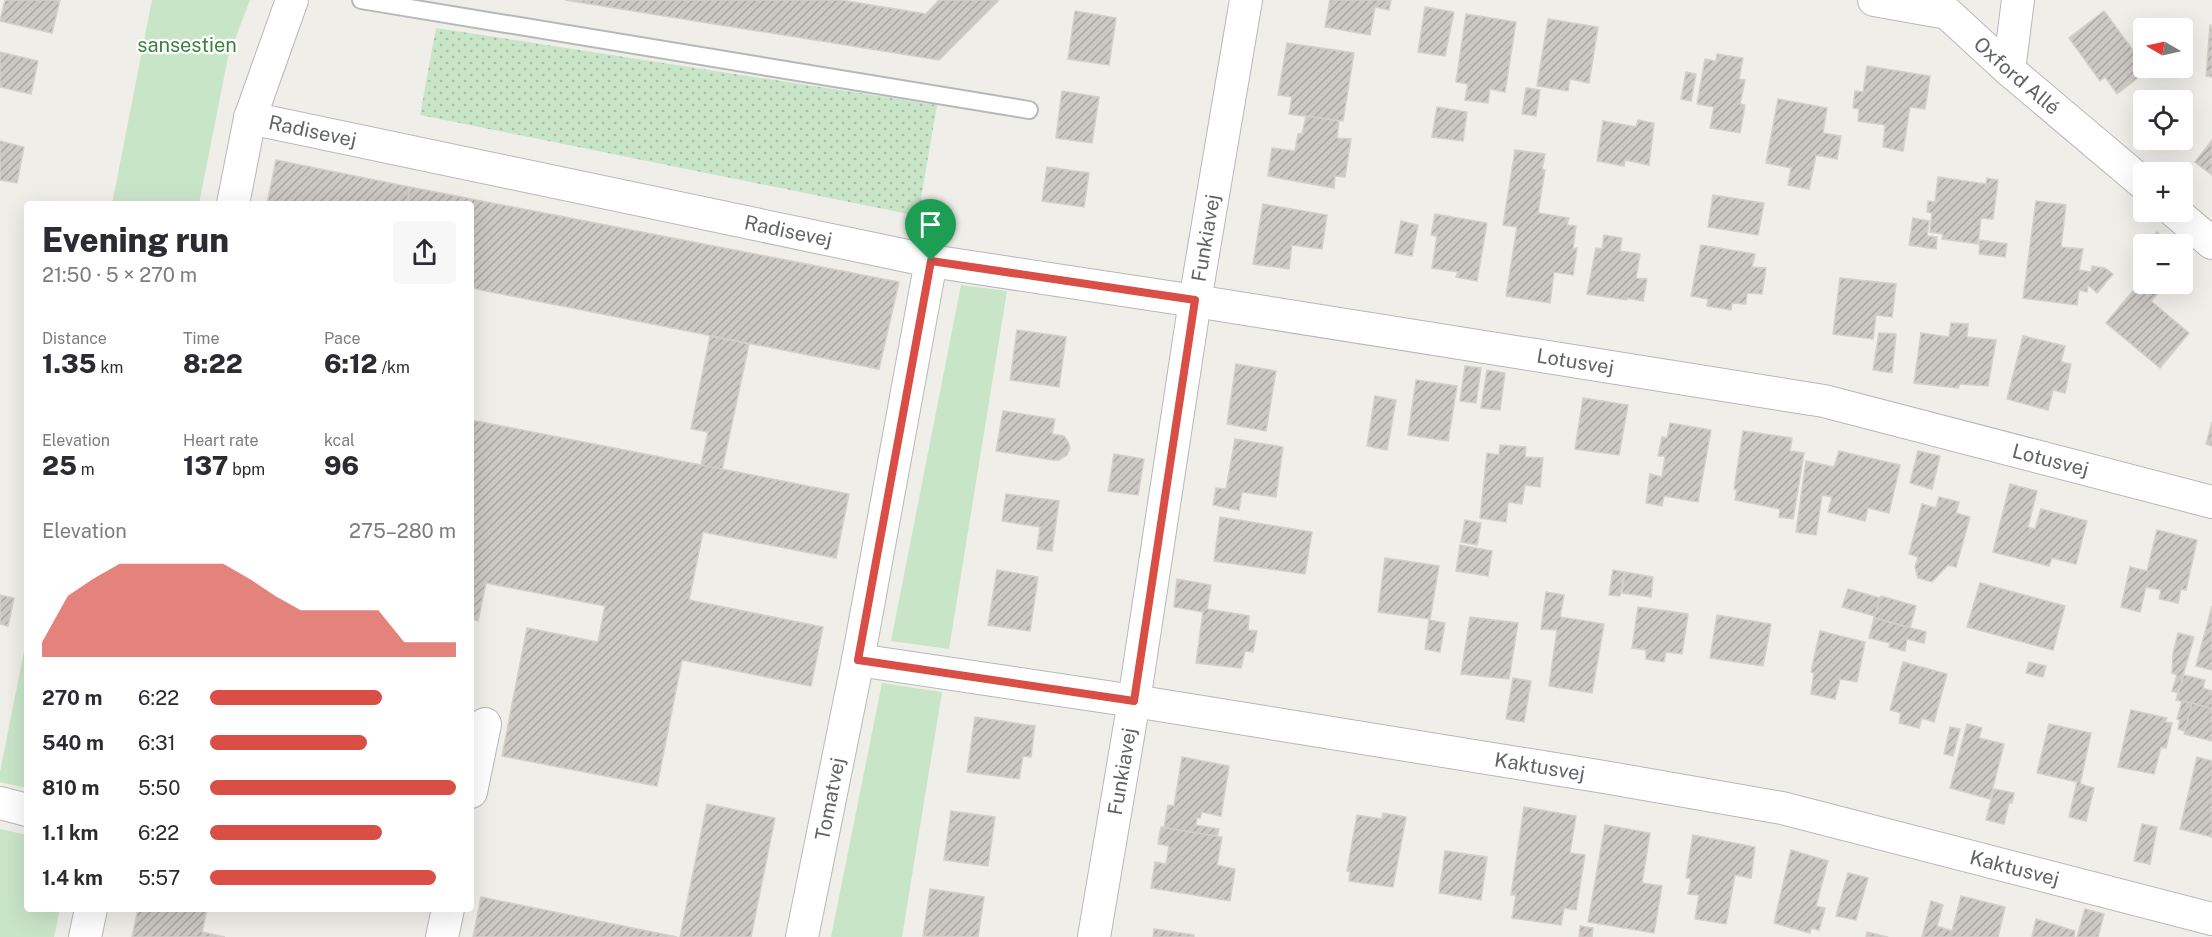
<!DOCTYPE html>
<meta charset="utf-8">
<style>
:root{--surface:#fff;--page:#f7f7f7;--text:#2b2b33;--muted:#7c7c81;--accent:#d94f46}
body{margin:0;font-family:"Public Sans",sans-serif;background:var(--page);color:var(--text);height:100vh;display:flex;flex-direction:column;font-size:22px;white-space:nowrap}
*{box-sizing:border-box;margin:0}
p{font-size:20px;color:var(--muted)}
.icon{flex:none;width:33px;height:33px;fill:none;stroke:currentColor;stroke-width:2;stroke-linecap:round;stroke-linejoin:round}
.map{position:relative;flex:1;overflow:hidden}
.details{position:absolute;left:24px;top:201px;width:450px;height:711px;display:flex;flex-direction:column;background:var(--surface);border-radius:6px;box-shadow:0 6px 24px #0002}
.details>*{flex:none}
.needle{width:39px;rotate:279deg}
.fabs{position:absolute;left:2133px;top:18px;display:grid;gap:12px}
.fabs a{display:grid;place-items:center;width:60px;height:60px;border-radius:6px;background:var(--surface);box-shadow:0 6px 24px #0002;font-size:30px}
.pin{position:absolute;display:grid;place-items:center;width:51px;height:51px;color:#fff;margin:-62px -26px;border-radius:50% 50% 50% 0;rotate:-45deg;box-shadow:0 0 6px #0007}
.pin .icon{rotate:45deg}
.round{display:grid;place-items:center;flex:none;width:63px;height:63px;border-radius:6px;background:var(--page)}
.summary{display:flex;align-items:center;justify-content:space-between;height:102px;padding:0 18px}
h1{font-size:33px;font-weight:800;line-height:45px}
.figures{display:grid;grid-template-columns:repeat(3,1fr);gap:9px;height:102px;padding:6px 18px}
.figures div{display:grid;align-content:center}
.figures b{font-size:26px;font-weight:800}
.figures small{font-size:16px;font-weight:400}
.figures p{font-size:16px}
.chart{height:168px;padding:12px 18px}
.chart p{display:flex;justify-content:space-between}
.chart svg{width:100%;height:108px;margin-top:6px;fill:var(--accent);opacity:.7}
ul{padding:0 18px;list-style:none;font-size:20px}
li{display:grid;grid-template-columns:96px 72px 1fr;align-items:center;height:45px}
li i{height:15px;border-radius:8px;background:var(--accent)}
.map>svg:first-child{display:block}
.grass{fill:url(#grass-dots)}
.green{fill:#c9e5c8}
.building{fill:url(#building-hatch);stroke:#d4d0c7;stroke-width:1.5}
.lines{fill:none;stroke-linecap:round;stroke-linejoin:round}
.lane-casing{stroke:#b5b8bb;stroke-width:20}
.street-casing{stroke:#b5b8bb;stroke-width:34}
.lane{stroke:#fff;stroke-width:16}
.street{stroke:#fff;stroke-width:32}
.route-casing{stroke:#fff;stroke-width:12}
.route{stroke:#d94f46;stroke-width:8}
.labels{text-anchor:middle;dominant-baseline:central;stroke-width:4.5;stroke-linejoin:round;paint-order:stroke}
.park-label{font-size:20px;fill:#3e8040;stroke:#fff}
.street-label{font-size:20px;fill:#606367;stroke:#fff}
</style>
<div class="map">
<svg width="2212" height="937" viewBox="0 0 2212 937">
<defs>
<pattern id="grass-dots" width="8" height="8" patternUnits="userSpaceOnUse" patternTransform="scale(1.5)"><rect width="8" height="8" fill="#c9e5c8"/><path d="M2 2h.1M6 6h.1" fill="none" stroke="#a7bda6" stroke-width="1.8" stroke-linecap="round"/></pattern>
<pattern id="building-hatch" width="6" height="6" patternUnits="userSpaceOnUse" patternTransform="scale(1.5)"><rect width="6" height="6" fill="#ccc9c5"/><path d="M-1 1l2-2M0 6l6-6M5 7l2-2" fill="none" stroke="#a9a7a4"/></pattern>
</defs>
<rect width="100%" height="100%" fill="#f0eee9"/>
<path class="grass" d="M436,28L937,105L918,216L420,115Z"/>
<g class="green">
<path d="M152,0H250L228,57L199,204H112Z"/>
<path d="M961,285L1007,291L949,649L891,641Z"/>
<path d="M27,636V788L0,782V772Z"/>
<path d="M882,683L942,692L902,937H831Z"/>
<path d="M0,829L27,835V909H60L54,937H0Z"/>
</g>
<g class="building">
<path d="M5,0H60L52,33L0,21Z"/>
<path d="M565,0H841L926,14L939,0H999L939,60Z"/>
<path d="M1330,0H1391L1389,10L1375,7L1370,35L1325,27Z"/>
<path d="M1425,7L1454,12L1445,56L1418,52Z"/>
<path d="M1075,11L1116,18L1109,65L1068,59Z"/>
<path d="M2104,11L2144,65V68L2148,70L2117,94L2105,77L2100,81L2069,38Z"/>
<path d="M1466,14L1516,22L1505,92L1490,89L1488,103L1465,100L1468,84L1456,82Z"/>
<path d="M1548,19L1598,27L1589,83L1570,79L1568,91L1537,86Z"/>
<path d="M2210,25H2212V77L2206,76Z"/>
<path d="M1287,43L1354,53L1343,121L1289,114L1292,97L1278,95Z"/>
<path d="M0,52L38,61L31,94L0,87Z"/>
<path d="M1717,54L1743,58L1739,79L1745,80L1740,104L1745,105L1740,133L1710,128L1714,107L1697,104L1705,59L1716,61Z"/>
<path d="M1867,66L1930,76L1925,109L1910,107L1903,151L1883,147L1885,125L1858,121L1859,109L1853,108L1855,91L1863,92Z"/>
<path d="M1686,72L1696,74L1691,101L1681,99Z"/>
<path d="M1526,88L1540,90L1536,116L1522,114Z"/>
<path d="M1062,91L1099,97L1092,143L1056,138Z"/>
<path d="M1778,99L1827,108L1823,133L1841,136L1837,159L1816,155L1809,189L1788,185L1791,168L1766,163Z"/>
<path d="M1437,107L1467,112L1463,141L1432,137Z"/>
<path d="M1306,116L1339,121L1337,138L1351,139L1345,177L1335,176L1334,188L1268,176L1272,148L1295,151L1298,134H1302Z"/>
<path d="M1638,120L1654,123L1649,165L1625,160L1624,166L1597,161L1603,121L1636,127Z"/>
<path d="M2212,140V175L2195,162Z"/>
<path d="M0,141L24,147L17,183L0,180Z"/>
<path d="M1515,150L1545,154L1542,169L1545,170L1538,213L1569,218L1567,225L1576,226L1573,249L1577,248L1573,275L1554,272L1550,303L1506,296L1517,227L1503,225Z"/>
<path d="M276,160L410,187L407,204H267Z"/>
<path d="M1047,167L1089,173L1084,207L1042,201Z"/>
<path d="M1938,177L1986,184L1987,178L1998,180L1993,219L1981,218L1978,244L1942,239L1943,234L1930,232L1932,213L1927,212L1928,201L1935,202Z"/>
<path d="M410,187L899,282L879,369L471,288V204H407Z"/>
<path d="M1713,195L1764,203L1758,235L1708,227Z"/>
<path d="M2036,201L2066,205L2061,247L2083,249L2079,270L2091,272L2092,266L2105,268L2113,274L2097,293L2088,285L2087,292L2079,290L2077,305L2023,298Z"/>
<path d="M1263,204L1327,215L1322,249L1292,245L1289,269L1253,264Z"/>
<path d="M1435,214L1487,223L1477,281L1456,277L1458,272L1432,268L1437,236L1431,235Z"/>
<path d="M1913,218L1929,221L1927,236L1937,237L1936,249L1909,245Z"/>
<path d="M1401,221L1418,225L1412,256L1395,253Z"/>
<path d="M2157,232L2169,243L2168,244H2146Z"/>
<path d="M1604,235L1622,238L1620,251L1640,254L1636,278L1647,279L1643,301L1627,298V300L1587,294L1596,248L1602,249Z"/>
<path d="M1980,240L2007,244L2005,257L1979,254Z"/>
<path d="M1701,245L1755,254L1752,267L1766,268L1762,294L1747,293L1746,304L1732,303L1731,310L1707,306L1708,299L1691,296Z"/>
<path d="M1840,278L1896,284L1892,317L1876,315L1873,339L1833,334Z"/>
<path d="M2142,280L2144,284H2147L2158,293L2151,301L2189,333L2160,368L2106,323Z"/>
<path d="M1951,323L1968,324L1967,337L1996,340L1988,386L1960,384L1958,388L1914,383L1921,333L1949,337Z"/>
<path d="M1017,330L1066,337L1059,387L1010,380Z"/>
<path d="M1879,333L1896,334L1892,373L1873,370Z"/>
<path d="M710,336L749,344L722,470L701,465L708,432L691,429Z"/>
<path d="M2023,336L2065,346L2061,362L2071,364L2065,393L2053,390L2048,410L2007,399Z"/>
<path d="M1236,364L1276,371L1266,431L1227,424Z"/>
<path d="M1465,366L1481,368L1476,403L1460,401Z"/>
<path d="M1487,370L1505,373L1500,410L1481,408Z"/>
<path d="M1416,380L1457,386L1448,441L1408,435Z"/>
<path d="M1375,396L1396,400L1387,450L1367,446Z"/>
<path d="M1583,398L1628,405L1619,455L1575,449Z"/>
<path d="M1003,411L1055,419L1052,434L1064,436L1068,442L1070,448L1067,455L1059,460H1053L996,451Z"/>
<path d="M471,420L849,494L836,558L703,532L689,600L823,627L811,686L682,660L657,786L502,756L527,628L598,642L605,606L486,583L478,621L471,619Z"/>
<path d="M2212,422V446L2206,444Z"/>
<path d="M1670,423L1711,430L1698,502L1664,496L1662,506L1646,503L1650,474L1662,477L1665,456H1658L1662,437L1667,438Z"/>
<path d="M1743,431L1792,438L1790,451L1804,453L1793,519L1779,517L1780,509L1735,500L1737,490L1734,489Z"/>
<path d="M1235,439L1283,447L1276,497L1242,492L1239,510L1213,505L1216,488L1226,489Z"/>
<path d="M1500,445L1526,447L1525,457L1543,458L1540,487L1525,485L1522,504L1508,502L1506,522L1480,518L1487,453L1499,455Z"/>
<path d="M1839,451L1900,465L1889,513L1868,508L1865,521L1828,512L1832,497L1822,495L1816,535L1796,532L1806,461L1834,467Z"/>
<path d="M1918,451L1940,456L1932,489L1910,483Z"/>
<path d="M1114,454L1144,459L1138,495L1108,491Z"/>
<path d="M2010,484L2037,491L2028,527L2035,529L2041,509L2087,521L2076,564L2052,558L2049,566L1993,552Z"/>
<path d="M1006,494L1059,501L1052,551L1037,549L1040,527L1002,521Z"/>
<path d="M1939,497L1959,502L1956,513L1970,517L1956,567L1948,565L1932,582L1918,578L1915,567L1918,557L1909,554L1922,504L1936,508Z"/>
<path d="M1220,517L1312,532L1305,574L1214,561Z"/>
<path d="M1465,520L1481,523L1477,545L1461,542Z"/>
<path d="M2157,530L2197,540L2186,590L2181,589L2178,603L2159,599L2161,590L2146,587L2140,612L2121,607L2130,567L2147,571Z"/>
<path d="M1460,545L1492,551L1488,576L1456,571Z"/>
<path d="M1385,558L1439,566L1430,619L1378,612Z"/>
<path d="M997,570L1038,577L1030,631L988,625Z"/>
<path d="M1613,570L1624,572L1620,596L1609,595Z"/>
<path d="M1625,572L1653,577L1651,597L1622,593Z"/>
<path d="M1177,579L1211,585L1207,609L1249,616L1248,630L1257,631L1253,652L1245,651L1241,668L1196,663L1203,612L1174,607Z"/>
<path d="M1980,583L2065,606L2053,650L1967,627Z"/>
<path d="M1848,589L1880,598L1875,616L1842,607Z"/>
<path d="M1546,592L1564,595L1560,617L1604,624L1592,693L1549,686L1557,630L1541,629Z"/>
<path d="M0,595L14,598L8,626L0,624Z"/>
<path d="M1881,596L1916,606L1910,628L1874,618Z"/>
<path d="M2212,606V670L2196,666Z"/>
<path d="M1638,607L1688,614L1682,654L1666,652L1664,662L1646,659V650L1632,648Z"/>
<path d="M1717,615L1771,624L1763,666L1710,658Z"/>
<path d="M1470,617L1518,623L1509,679L1461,674Z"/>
<path d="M1874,618L1926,632L1924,643L1907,639L1905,651L1889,647L1890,643L1869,638Z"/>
<path d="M1429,620L1445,623L1440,652L1425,649Z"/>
<path d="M1820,631L1865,642L1857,682L1840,679L1835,699L1811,694L1814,673L1811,672Z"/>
<path d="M2178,633L2194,637L2178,693L2172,691L2177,675L2172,673L2173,654Z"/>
<path d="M1903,662L1947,674L1934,722L1922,718L1919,728L1899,723L1901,713L1890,710Z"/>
<path d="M2029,662L2046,666L2043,677L2026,673Z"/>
<path d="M2184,675L2205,680L2203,688L2212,691V709L2176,700Z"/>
<path d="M1513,678L1531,681L1524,722L1506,719Z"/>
<path d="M2182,701L2192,703L2185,731L2178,729L2180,720L2177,719Z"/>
<path d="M2192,703L2212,709V741L2184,734Z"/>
<path d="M2131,710L2167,718L2165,722L2172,723L2166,748L2161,747L2154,774L2118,767Z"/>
<path d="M975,717L1035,726L1031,757L1023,756L1019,779L967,772Z"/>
<path d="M1967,724L1982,728L1979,738L2004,744L1990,799L1950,788Z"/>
<path d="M2049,724L2091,733L2080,784L2094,788L2086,821L2069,817L2077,782L2037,773Z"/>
<path d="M1950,727L1960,729L1953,756L1944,754Z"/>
<path d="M1182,757L1229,766L1221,816L1202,812L1200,818H1197L1196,825L1219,829L1217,836L1164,828L1168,805L1174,806Z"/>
<path d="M2197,757L2212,761V837L2180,829Z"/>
<path d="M1994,789L2014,793L2012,803L2009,802L2004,824L1986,820Z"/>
<path d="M707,804L775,818L751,937H680Z"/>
<path d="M1524,807L1576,816L1570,853L1585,855L1576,910L1564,908L1561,925L1512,918L1516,895H1511Z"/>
<path d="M951,811L995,817L988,866L944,860Z"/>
<path d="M1383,813L1406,817L1393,887L1349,881L1350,872L1347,871L1357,815L1382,819Z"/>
<path d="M2142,824L2157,827L2150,864L2134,861Z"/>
<path d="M1605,825L1650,833L1642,883L1662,886L1654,933L1588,922Z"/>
<path d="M1161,827L1222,837L1217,865L1235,869L1230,901L1151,888L1155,862L1166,864L1169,846L1158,844Z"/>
<path d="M1693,835L1755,847L1751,878L1735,875L1726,924L1695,919L1699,895L1688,894L1691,878H1686Z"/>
<path d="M1791,850L1828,861L1816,906L1825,908L1819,930L1811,928L1810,933L1774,923Z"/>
<path d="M1445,851L1487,857L1481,900L1439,893Z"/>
<path d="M1848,873L1868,878L1856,920L1836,916Z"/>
<path d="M930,889L984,897L978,937L923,936Z"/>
<path d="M1961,896L2005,907L1998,937H1922L1931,901L1943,905L1937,926L1952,931Z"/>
<path d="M481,897L677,937H473Z"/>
<path d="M138,909H207L202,932L225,937H132Z"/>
<path d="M2085,909L2104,914L2098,937H2077Z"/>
<path d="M2036,919L2075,931L2074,937H2032Z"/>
<path d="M1580,926L1593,928L1592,937H1579Z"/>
<path d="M1154,929L1194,935V937H1153Z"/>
<path d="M1867,932L1888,937H1866Z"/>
</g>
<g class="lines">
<defs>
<path id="lane" d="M361,0L1029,110"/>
<g id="street">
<path id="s1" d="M1874,0L1947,13L2009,70L2144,184"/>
<path d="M2009,70L2018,0"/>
<path id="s2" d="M250,118L931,261L858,660L802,937"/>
<path d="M233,204L250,118L292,0"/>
<path d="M2175,212L2212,243"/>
<path id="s3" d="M931,261L1195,301L1824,401L2212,502"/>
<path id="s4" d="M858,660L1134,701L1604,777L1782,808L2212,919"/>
<path d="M471,792L485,724"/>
<path d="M0,803L27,810"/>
<path d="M85,937L91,909"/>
<path d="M442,937L448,909"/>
<path id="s5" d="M1094,937L1134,701L1195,301L1246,0"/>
</g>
</defs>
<use href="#lane" class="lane-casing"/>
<use href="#street" class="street-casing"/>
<use href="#lane" class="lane"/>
<use href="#street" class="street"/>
</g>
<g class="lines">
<defs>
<path id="route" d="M931,261L1195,300L1134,701L858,660Z"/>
</defs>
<use href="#route" class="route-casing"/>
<use href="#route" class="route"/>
</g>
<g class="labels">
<g class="park-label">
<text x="187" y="45">sansestien</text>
</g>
<g class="street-label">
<text stroke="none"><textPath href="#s1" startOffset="168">Oxford Allé</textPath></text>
<text stroke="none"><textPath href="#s2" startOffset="64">Radisevej</textPath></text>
<text stroke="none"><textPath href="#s2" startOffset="550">Radisevej</textPath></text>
<text stroke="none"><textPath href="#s5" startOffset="708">Funkiavej</textPath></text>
<text stroke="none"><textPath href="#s3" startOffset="652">Lotusvej</textPath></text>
<text stroke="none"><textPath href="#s3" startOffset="1138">Lotusvej</textPath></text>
<text stroke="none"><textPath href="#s4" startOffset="690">Kaktusvej</textPath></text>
<text stroke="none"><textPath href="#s5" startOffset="168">Funkiavej</textPath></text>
<text transform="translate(830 799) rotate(-79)">Tomatvej</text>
<text stroke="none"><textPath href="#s4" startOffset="1176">Kaktusvej</textPath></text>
</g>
</g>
</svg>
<div class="fabs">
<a><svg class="needle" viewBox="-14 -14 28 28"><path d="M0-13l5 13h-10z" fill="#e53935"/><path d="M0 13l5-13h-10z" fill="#7c7c81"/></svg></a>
<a><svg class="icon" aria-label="locate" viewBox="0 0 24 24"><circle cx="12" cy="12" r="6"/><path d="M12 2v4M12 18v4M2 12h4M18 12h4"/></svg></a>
<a>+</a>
<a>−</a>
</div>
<div class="pin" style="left:931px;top:261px;background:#1e9e55"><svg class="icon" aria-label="arrive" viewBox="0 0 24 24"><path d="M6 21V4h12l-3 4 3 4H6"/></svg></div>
<section class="details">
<div class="summary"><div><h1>Evening run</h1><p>21:50 · 5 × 270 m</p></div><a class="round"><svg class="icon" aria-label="share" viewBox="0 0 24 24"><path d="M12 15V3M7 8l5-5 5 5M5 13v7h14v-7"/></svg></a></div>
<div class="figures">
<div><p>Distance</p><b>1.35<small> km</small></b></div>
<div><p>Time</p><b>8:22</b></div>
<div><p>Pace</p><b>6:12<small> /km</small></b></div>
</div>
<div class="figures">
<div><p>Elevation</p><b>25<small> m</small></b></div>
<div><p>Heart rate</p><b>137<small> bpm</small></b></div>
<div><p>kcal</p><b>96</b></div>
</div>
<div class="chart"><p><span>Elevation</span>275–280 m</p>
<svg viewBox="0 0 160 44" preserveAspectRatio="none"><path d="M0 44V38L10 19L20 12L30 6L40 6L50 6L60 6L70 6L80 12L90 19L100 25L110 25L120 25L130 25L140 38L150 38L160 38V44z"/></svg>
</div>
<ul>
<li><b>270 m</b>6:22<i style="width:70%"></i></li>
<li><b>540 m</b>6:31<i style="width:64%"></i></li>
<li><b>810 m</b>5:50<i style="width:100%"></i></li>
<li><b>1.1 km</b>6:22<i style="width:70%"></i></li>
<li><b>1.4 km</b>5:57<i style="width:92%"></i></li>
</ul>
</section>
</div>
